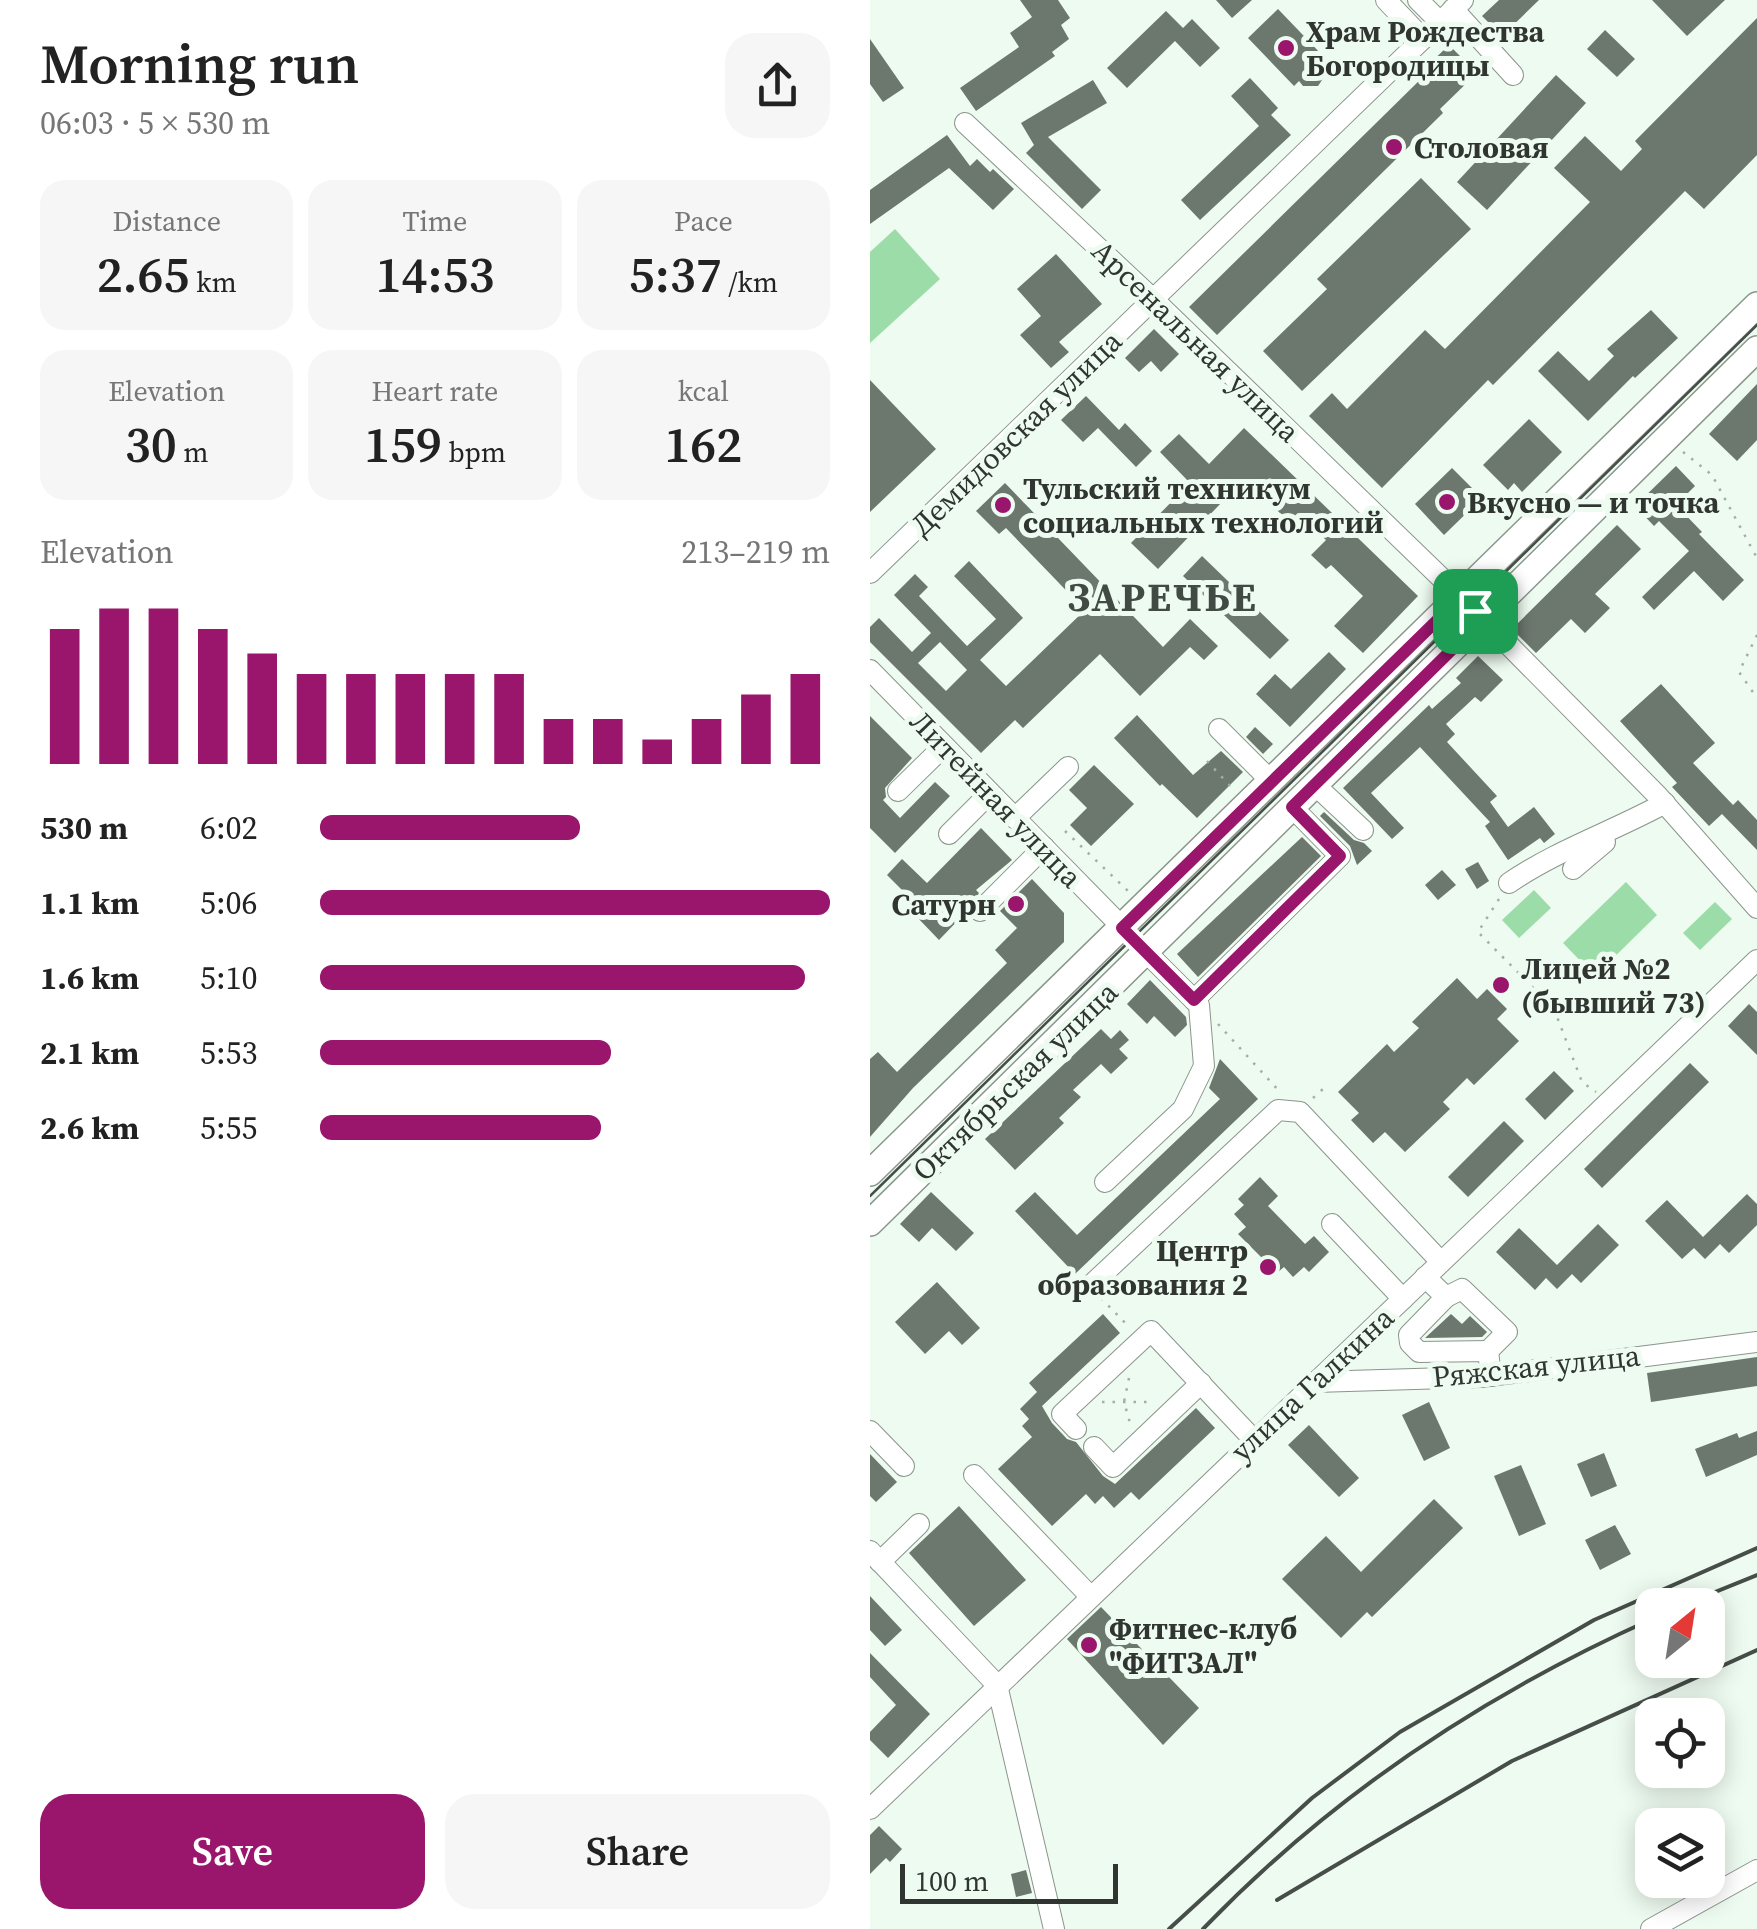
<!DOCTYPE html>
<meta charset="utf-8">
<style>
:root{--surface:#fff;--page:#f6f6f6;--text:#222;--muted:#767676;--accent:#99166c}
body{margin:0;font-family:"Source Serif 4",serif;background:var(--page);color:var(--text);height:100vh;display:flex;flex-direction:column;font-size:38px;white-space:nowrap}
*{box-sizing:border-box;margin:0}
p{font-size:32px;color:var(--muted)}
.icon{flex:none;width:55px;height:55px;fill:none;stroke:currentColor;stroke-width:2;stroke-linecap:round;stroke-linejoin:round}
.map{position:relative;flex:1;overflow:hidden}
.drawer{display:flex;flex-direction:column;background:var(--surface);width:870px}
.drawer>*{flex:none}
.needle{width:65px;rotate:30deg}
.tools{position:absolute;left:765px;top:1588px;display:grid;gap:20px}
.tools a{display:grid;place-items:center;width:90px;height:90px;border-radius:20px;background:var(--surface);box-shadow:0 5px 25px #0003;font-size:50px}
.scale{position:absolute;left:30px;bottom:25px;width:218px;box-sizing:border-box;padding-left:10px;border:5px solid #303531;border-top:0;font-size:28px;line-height:35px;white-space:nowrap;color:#303531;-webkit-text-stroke:8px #eefbf0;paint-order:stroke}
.pin{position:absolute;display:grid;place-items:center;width:85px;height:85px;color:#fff;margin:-42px;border-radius:20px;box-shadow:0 5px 15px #0006}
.round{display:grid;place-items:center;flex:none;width:105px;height:105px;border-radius:30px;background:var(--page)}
.headline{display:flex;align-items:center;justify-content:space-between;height:170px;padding:0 40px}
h1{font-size:55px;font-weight:600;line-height:75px}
.stats{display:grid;grid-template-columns:repeat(3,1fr);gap:15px;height:170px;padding:10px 40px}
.stats div{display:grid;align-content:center;border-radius:25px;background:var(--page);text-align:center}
.stats b{font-size:50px;font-weight:600}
.stats small{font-size:28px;font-weight:400}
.stats p{font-size:28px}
.chart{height:280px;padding:20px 40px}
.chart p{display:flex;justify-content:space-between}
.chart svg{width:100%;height:180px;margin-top:10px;stroke:var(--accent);stroke-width:6}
.cta{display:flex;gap:20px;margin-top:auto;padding:20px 40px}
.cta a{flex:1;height:115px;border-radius:30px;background:var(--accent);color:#fff;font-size:40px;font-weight:600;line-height:115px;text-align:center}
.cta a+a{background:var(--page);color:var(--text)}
ul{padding:0 40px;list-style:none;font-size:32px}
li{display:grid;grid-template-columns:160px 120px 1fr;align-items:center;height:75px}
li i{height:25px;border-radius:12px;background:var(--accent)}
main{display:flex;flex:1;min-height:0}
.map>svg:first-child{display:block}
.green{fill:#9bdca9}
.building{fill:#6c776e;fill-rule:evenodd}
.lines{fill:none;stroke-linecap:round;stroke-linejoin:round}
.minor-casing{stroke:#8a958c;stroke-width:22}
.major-casing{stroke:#8a958c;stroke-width:28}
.path{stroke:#a4aea6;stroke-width:2.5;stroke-dasharray:2.5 8;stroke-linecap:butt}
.minor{stroke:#fff;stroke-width:20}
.major{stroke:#fff;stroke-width:25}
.tram{stroke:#474d49;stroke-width:2.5}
.rail{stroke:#474d49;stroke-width:4}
.route-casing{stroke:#fff;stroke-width:20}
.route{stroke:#99166c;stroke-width:12}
.poi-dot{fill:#99166c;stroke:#eefbf0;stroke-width:4}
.labels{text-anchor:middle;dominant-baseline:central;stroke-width:10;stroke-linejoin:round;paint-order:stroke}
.poi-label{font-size:30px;font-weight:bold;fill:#303531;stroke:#eefbf0;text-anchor:start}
.street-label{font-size:30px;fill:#303531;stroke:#eefbf0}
.district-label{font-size:40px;font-weight:bold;letter-spacing:2.5px;fill:#414b43;stroke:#eefbf0}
</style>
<main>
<section class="drawer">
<div class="headline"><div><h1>Morning run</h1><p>06:03 · 5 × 530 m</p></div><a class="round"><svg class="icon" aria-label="share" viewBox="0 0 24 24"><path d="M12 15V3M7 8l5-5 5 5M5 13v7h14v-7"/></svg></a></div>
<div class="stats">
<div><p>Distance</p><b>2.65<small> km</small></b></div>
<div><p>Time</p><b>14:53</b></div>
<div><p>Pace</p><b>5:37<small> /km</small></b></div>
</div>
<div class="stats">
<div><p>Elevation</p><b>30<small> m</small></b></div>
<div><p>Heart rate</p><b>159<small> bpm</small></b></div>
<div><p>kcal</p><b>162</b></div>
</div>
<div class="chart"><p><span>Elevation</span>213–219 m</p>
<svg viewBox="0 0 160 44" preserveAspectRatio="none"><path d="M5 44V11M15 44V6M25 44V6M35 44V11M45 44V17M55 44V22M65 44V22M75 44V22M85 44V22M95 44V22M105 44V33M115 44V33M125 44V38M135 44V33M145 44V27M155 44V22"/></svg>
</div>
<ul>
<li><b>530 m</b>6:02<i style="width:51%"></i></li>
<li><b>1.1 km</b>5:06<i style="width:100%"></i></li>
<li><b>1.6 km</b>5:10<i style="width:95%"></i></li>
<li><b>2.1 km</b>5:53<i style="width:57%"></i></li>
<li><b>2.6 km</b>5:55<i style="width:55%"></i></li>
</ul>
<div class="cta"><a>Save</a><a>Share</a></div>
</section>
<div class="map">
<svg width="887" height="1929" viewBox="0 0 887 1929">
<rect width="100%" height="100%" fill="#eefbf0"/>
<g class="green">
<path d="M25,229L70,279L0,343V252Z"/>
<path d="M756,882L787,915L725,976L693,943Z"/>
<path d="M664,890L681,908L649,938L632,920Z"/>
<path d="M845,902L862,919L830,950L813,933Z"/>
</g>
<g class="building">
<path d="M150,0H188L200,18L191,25L199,39L182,52L185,56L106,111L90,88L149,47L140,33L162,17Z"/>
<path d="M346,0H382L362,18Z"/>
<path d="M629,0H669L632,36L612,16Z"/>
<path d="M782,0H855L817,36Z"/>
<path d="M408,9L454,57L450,61L454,65V77L448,86H433L429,81L424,86L378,38Z"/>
<path d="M296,11L313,28L322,19L350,48L330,67L305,41L257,88L237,68Z"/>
<path d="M887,18V155L834,209L815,191L623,385L618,380L512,488L439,416L462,393L477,409L555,330L575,349L720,202L684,168L715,136L751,171L772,149L765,141Z"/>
<path d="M735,30L765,59L747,77L717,49Z"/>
<path d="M0,39L34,88L13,102L0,84Z"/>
<path d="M579,45L607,73L570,109L573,113L347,335L319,307L556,74L552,71Z"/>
<path d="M686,75L716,103L617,210L587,182Z"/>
<path d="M380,78L408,108L401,115L421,135L330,220L311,200L389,126L361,96Z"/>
<path d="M223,80L237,103L178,137L231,190L212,209L156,153L164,145L151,123Z"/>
<path d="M77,135L100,166L107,159L120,172L123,169L144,189L123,210L79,168L0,224V190Z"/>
<path d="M551,178L601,229L432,391L393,351L457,289L447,279Z"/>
<path d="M186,254L232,304L189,342L199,352L181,368L150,335L171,316L147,289Z"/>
<path d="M781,310L808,338L765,378L763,376L718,421L668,371L688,351L719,381L744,356L737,349Z"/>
<path d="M284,329L309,354L291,372L281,361L269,372L255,358Z"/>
<path d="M0,380L66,449L0,512Z"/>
<path d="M887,384V440L867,461L839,434Z"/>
<path d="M216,396L249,430L255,423L282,451L266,467L228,428L213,442L191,420Z"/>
<path d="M659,419L692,452L652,492L644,483L638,490L613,465Z"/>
<path d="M374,428L548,596L493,653L464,626L493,596L461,565L456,569L441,555L456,540L438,524L430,532L374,479L288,569L261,543L320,483L290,452L309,434L339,464Z"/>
<path d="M806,466L825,486L806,505L832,532L829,534L874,580L853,601L824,571L784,610L772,597L819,551L789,521L784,526L765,506Z"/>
<path d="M582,468L612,498L574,535L545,504Z"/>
<path d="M135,483L293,647L320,619L348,646L334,660L320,647L270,696L230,654L153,728L145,720L111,753L0,642V627L9,618L42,652L61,633L24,595L45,574L58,587L49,596L97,646L126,619L84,576L99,561L153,618L110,660L136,686L215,610L136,528L129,534L106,511ZM70,642L97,670L76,691L48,663Z"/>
<path d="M747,525L771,549L725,594L740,608L715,633L701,619L666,653L642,629Z"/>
<path d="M332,556L419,640L400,659L313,576Z"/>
<path d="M459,652L476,669L420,727L386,694L405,674L421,689Z"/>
<path d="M608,656L633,680L611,702L605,697L576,724L585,734L577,742L627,796L620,802L638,827L664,807L685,834L674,843L670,838L638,860L615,826L620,822L550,747L501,793L534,828L522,839L473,788L559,705L562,709L591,683L586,678Z"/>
<path d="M791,684L845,743L823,763L863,805L868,800L887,820V850L852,814L839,826L802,787L807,783L750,721Z"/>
<path d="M267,715L323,775L351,751L373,772L327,818L292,784L290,786L244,738Z"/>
<path d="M0,716L42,758L15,788L16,797L13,800L30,818L65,782L80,796L25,853L0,828Z"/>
<path d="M385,727L403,744L393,754L376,737Z"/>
<path d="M224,765L264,804L221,846L200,825L217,808L199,790Z"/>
<path d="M454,812L484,840L494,843L502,851L487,865L480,846L450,816Z"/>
<path d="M111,828L142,860L106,890L109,893L97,911L69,940L45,915L51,909L17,875L32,859L57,883Z"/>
<path d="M432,837L451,856L328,977L307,954Z"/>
<path d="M608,862L619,881L607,889L595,869Z"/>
<path d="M572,870L586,885L568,900L555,885Z"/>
<path d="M162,879L194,913V942L43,1088L0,1137V1059L8,1052L27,1072L137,963L125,950L147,928L130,911Z"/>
<path d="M587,978L607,999L617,989L637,1009L627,1019L649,1041L604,1085L597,1078L573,1102L580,1109L535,1152L515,1132L503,1143L481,1120L489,1113L468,1092L517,1044L524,1052L549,1028L542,1022Z"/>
<path d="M280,980L316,1017L317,1025L305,1037L284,1016L277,1024L257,1004Z"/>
<path d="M879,1004L887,1012V1055L858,1026Z"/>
<path d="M231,1029L241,1039L250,1030L259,1040L249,1049L258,1058L241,1074L231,1064L203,1090L211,1097L189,1118L194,1123L145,1170L115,1139Z"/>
<path d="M350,1059L388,1099L205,1274L145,1211L165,1192L207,1235L350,1099L339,1088Z"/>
<path d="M820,1063L839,1082L732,1188L714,1169Z"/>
<path d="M684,1071L704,1091L675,1120L655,1099Z"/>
<path d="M634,1121L654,1141L598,1197L578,1177Z"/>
<path d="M390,1177L408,1196L398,1206L435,1244L444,1236L459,1252L439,1272L434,1267L423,1277L414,1267L407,1273L368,1234L376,1227L364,1214L374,1205L368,1199Z"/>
<path d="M61,1192L104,1233L86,1251L62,1228L49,1242L30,1224Z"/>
<path d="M877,1194L887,1204V1225L859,1253L850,1244L835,1259L824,1248L812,1259L775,1221L797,1200L833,1237Z"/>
<path d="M728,1224L749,1245L711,1283L702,1274L687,1289L676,1278L665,1290L626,1252L649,1228L687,1265Z"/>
<path d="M67,1282L110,1328L92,1345L79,1331L55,1354L25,1322Z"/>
<path d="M233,1314L250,1333L172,1406L182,1423L197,1439L206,1442L233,1476L245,1484L326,1408L345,1428L269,1500L261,1492L244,1508L233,1496L225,1504L216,1494L182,1526L128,1469L162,1437L152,1426L159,1419L150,1409L167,1392L159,1383Z"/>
<path d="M581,1314L592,1324L600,1316L617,1332L612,1337L555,1338Z"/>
<path d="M887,1357V1386L781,1402L777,1373Z"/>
<path d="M559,1402L580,1448L554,1461L532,1415Z"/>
<path d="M439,1425L489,1478L469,1497L418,1445Z"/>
<path d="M887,1431V1455L836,1477L825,1449L867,1433L869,1438Z"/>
<path d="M734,1453L747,1486L721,1497L707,1464Z"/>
<path d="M0,1454L27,1482L6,1502L0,1496Z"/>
<path d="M651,1465L676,1524L649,1536L624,1476Z"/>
<path d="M564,1499L593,1528L502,1617L497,1612L471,1638L412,1579L456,1536L491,1572Z"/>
<path d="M89,1506L156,1580L104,1626L39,1553Z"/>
<path d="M745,1525L761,1554L730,1570L715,1540Z"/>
<path d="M0,1596L32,1630L15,1646L0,1630Z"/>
<path d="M231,1607L329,1708L293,1745L197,1639Z"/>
<path d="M0,1653L60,1714L18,1758L0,1740V1732L26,1705L0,1677Z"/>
<path d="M9,1826L32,1849L20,1862L16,1858L0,1874V1835Z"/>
<path d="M156,1870L162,1893L146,1897L141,1874Z"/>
</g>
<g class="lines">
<defs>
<g id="minor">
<path d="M516,0L553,39"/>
<path d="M548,0L570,22"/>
<path d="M583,9L643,75"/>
<path d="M95,123L284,300L591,597"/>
<path d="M0,573L593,0"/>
<path d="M613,619L788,796L887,908"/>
<path d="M0,670L252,927"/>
<path d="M349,729L402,782"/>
<path d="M445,785L493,830"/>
<path d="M28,791L74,746"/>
<path d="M145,818L198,767"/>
<path d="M79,834L120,793"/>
<path d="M703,869L735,842"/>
<path d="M639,883C687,850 744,831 795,803"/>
<path d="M110,911L174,847"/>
<path d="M324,1000L470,856L422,807"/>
<path d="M235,1182L313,1109L334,1066L329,1005L276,952"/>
<path d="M462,1224L533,1299"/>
<path d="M555,1277L576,1297L539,1335L540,1343L549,1352L618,1351L621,1376"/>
<path d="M220,1286L408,1110L430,1112L571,1262"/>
<path d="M576,1297L592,1289L637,1332L618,1351"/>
<path d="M445,1382L611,1377L887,1342"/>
<path d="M206,1429L192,1414L281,1331L383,1439"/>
<path d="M0,1431L34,1466"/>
<path d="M224,1447L243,1467L331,1383"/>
<path d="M104,1475L220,1596"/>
<path d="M0,1551L127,1685L184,1929"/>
<path d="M10,1562L49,1524"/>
<path d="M0,1809L887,960"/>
<path d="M781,1929L887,1870"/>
</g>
<g id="major">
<path d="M0,1173L887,305"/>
<path d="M0,1223L887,349"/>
</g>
</defs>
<use href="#minor" class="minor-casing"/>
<use href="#major" class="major-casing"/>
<g class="path">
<path d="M813,452L842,475L887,558"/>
<path d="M887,635L869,672L887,698"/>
<path d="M337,761L362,788"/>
<path d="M195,831L258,891"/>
<path d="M629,899L608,932L684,1009L712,1082L726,1092"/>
<path d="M348,1024L410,1092"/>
<path d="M443,1098L453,1089"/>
<path d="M231,1298L260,1328"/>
<path d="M259,1378L254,1402L260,1423"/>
<path d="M232,1402H284"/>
</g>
<use href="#minor" class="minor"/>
<use href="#major" class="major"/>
<path class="tram" d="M0,1196L887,325"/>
<g class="rail">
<path d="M813,1605L887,1575"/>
<path d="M407,1900L642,1761L887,1650"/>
<path d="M299,1929L442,1798L530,1732L724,1620L887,1548"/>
<path d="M333,1929C461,1796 615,1694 782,1619"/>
</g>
</g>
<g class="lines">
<defs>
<path id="route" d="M591,597L613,619L422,807L470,856L324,1000L252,928Z"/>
</defs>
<use href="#route" class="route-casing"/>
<use href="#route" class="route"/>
</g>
<g class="poi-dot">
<circle cx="416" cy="48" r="10"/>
<circle cx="524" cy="147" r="10"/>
<circle cx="577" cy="502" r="10"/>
<circle cx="133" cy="505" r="10"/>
<circle cx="146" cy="904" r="10"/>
<circle cx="631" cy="985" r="10"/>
<circle cx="398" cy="1267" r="10"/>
<circle cx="219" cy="1645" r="10"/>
</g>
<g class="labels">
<g class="poi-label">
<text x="436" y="31">Храм Рождества<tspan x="436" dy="34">Богородицы</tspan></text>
<text x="544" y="147">Столовая</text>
<text x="153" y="488">Тульский техникум<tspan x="153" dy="34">социальных технологий</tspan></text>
<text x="597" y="502">Вкусно — и точка</text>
<text x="126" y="904" text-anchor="end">Сатурн</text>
<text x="651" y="968">Лицей №2<tspan x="651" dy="34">(бывший 73)</tspan></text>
<text x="378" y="1250" text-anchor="end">Центр<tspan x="378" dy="34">образования 2</tspan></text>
<text x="239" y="1628">Фитнес-клуб<tspan x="239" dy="34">"ФИТЗАЛ"</tspan></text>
</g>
<g class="street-label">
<text transform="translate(326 341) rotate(44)">Арсенальная улица</text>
<text transform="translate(146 433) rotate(-44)">Демидовская улица</text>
<text transform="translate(126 799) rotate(46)">Литейная улица</text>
<text transform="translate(145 1081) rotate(-44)">Октябрьская улица</text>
<text transform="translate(666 1366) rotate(-6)">Ряжская улица</text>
<text transform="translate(442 1384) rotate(-43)">улица Галкина</text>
</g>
<g class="district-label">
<text x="293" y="597">ЗАРЕЧЬЕ</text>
</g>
</g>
</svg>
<div class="tools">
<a><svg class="needle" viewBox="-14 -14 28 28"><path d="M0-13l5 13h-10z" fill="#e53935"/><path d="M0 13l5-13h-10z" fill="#767676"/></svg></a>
<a><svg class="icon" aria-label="locate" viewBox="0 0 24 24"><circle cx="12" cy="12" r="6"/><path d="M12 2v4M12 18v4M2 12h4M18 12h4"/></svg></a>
<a><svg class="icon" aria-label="layers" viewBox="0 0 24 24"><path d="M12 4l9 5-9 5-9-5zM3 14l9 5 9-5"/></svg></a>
</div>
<div class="scale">100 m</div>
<div class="pin" style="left:605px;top:611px;background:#1e9e55"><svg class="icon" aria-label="arrive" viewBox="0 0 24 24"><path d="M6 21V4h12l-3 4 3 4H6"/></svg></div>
</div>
</main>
